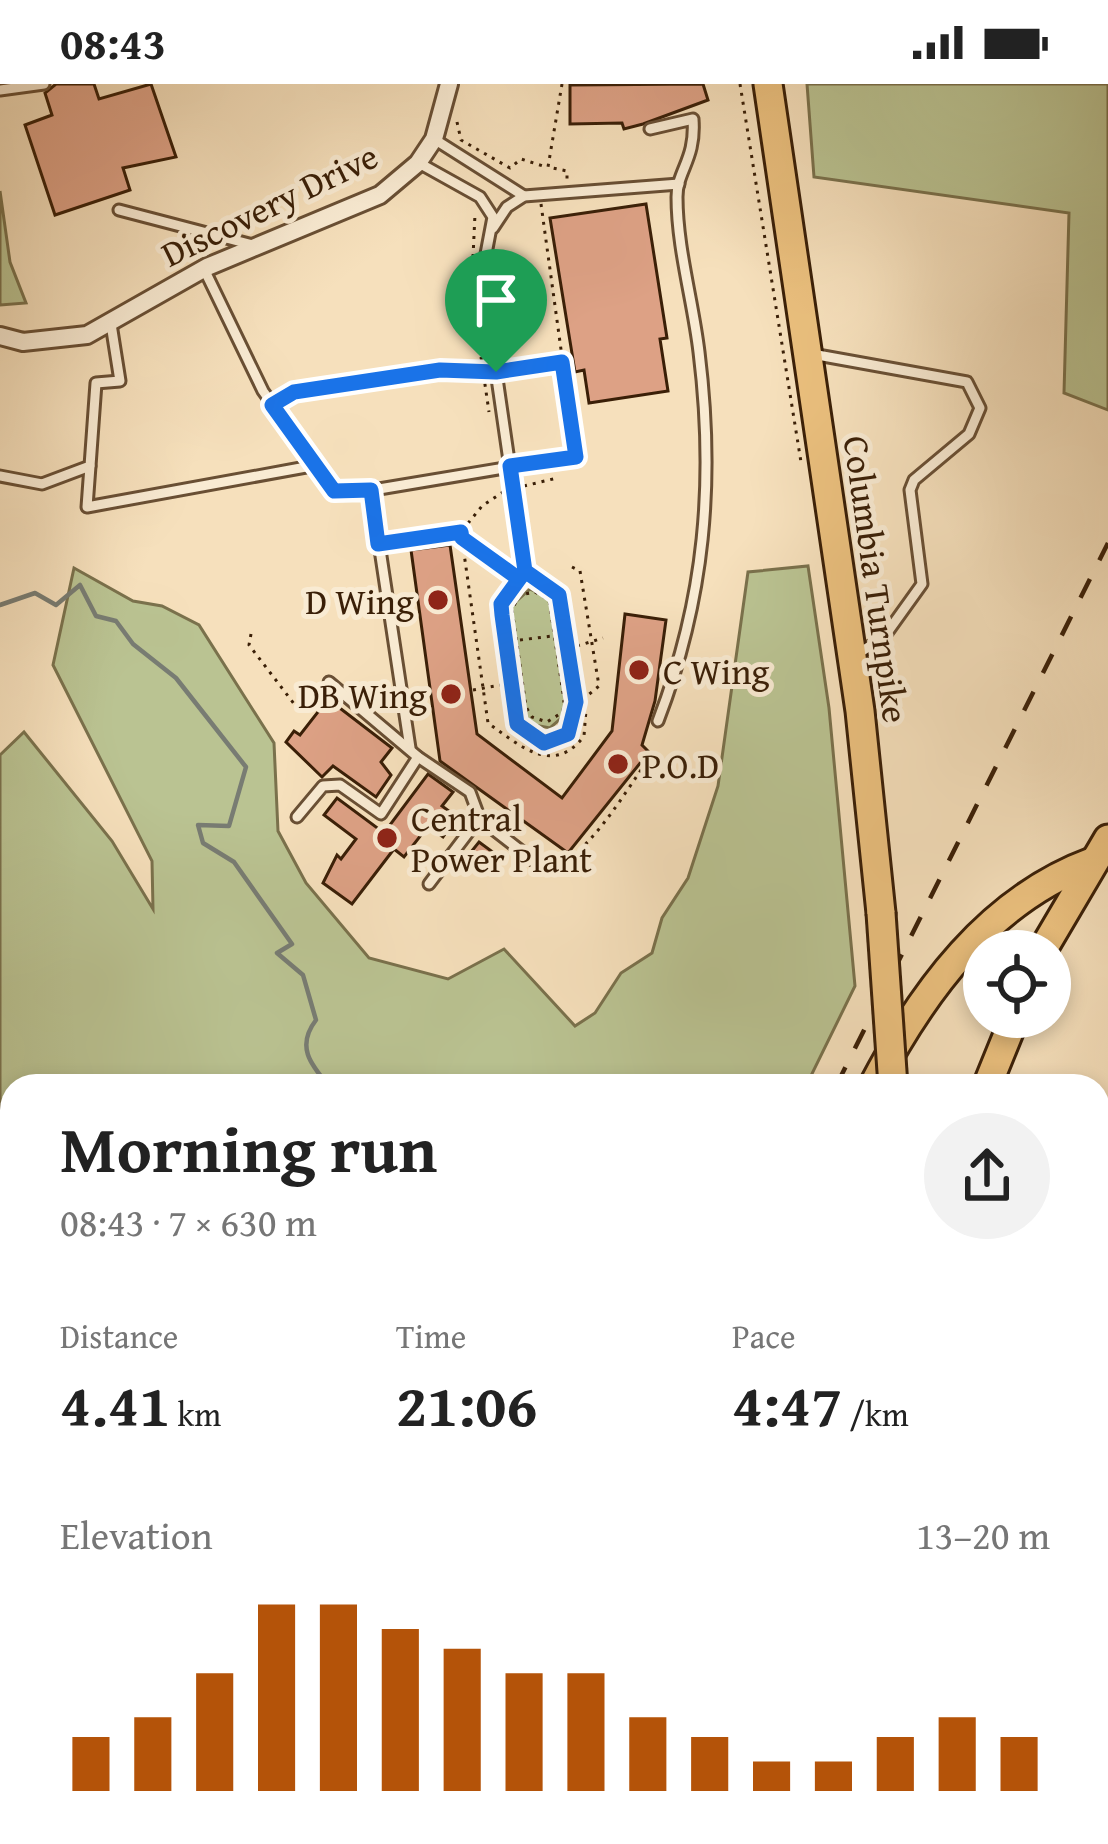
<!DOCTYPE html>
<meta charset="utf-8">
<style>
:root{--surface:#fff;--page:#f2f2f2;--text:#222;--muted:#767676;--accent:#b45309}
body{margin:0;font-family:"Gentium Book Plus",serif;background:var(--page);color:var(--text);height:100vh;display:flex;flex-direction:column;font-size:45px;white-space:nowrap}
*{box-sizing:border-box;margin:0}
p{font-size:39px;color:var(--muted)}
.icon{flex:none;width:66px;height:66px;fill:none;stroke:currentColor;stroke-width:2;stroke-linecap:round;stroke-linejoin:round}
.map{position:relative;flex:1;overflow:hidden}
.details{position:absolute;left:0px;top:990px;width:1110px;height:771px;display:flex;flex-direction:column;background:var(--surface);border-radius:36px 36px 0 0;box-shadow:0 6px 18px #0003}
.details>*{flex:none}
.buttons{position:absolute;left:963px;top:846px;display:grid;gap:24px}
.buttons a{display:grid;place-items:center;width:108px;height:108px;border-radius:50%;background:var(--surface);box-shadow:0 6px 18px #0003;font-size:60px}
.pin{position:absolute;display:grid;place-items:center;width:102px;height:102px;color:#fff;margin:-123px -51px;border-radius:50% 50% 50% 0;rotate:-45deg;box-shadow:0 0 12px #0007}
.pin .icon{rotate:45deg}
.round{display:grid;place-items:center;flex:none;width:126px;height:126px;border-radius:63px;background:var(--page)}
.summary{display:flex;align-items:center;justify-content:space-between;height:204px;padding:0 60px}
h1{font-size:66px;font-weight:800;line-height:90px}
.figures{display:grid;grid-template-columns:repeat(3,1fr);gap:18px;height:204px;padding:12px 60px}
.figures div{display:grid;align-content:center}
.figures b{font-size:60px;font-weight:800}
.figures small{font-size:33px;font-weight:400}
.figures p{font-size:33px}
.chart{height:336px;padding:24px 60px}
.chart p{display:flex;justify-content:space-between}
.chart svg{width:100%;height:216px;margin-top:12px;stroke:var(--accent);stroke-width:6}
.status{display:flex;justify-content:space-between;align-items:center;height:84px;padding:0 60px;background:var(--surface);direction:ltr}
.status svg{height:33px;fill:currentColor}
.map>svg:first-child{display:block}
.green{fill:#bac392;stroke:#7a714c;stroke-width:3}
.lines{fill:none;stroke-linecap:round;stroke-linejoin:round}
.stream{stroke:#787c73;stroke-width:4.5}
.building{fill:#dda185;stroke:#3a1f07;stroke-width:3}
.service-casing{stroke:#694f34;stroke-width:15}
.minor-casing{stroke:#694f34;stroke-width:22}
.tertiary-casing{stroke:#694f34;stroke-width:27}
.primary-casing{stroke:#3a1f07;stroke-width:33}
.path{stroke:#3a1f07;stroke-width:3;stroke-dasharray:3 6;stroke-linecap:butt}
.service{stroke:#f9ebd3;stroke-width:9}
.minor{stroke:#f9ebd3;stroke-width:16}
.tertiary{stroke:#f9ebd3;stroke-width:21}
.primary{stroke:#ebc07e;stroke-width:27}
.rail{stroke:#3a1f07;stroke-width:4.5;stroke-dasharray:21 21;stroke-linecap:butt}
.primary-bridge-casing{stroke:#3a1f07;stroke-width:33;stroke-linecap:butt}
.primary-bridge{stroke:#ebc07e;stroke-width:27}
.route-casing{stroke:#fff;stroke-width:24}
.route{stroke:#1a73e8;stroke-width:15}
.poi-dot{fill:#8f2418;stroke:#f9ebd3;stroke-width:4.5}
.labels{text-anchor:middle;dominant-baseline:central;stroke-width:10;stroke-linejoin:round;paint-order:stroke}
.street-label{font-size:36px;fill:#3a1f07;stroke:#f9ebd3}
.poi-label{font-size:36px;fill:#3a1f07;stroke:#f9ebd3;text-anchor:start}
</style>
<div class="status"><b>08:43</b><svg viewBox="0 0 49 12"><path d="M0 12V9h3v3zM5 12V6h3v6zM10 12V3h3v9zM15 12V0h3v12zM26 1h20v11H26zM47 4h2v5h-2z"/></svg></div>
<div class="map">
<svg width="1108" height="1760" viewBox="0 0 1108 1760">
<rect width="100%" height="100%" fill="#f6e0bc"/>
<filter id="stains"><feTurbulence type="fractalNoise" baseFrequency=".00167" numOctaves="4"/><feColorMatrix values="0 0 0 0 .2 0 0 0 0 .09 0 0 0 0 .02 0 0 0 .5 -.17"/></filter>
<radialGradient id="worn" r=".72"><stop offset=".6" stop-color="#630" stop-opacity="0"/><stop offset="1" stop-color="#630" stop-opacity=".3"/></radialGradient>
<g class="green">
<path d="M807,0H1108V326L1064,309L1069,129L814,93Z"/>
<path d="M0,107L10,178L26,219L0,221Z"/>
<path d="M808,482L829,624L855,902L806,1002H12V1498L8,1505L0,1500V671L24,648L112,757L153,825L152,777L53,581L74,484L133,517L162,522L199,541L274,659L278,747L306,799L369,874L448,895L504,865L575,942L595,929L621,889L652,869L662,834L688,794L718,702L748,488Z"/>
<path d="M530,505L551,514L568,614L566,630L550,644L529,640L523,631L509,524Z"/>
</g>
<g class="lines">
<g class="stream">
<path d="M0,521L35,509L56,521L80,501L96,532L116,537L133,560L176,594L246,683L229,742L198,741L203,759L234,778L292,860L277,869L303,891L316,936C296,962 310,980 329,1002"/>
<path d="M0,1237H12"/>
</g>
</g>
<g class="building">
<path d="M56,0H94L99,15L151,0L176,73L123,84L130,106L55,131L25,41L52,31L45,9Z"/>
<path d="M703,0L708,16L643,40L624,45L622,39L570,40V1Z"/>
<path d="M646,120L667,254L660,255L668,307L589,319L584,286L575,288L550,134Z"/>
<path d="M450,461L477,650L562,714L612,647L625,530L666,536L655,617L642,661L649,668L568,769L440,677L411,466Z"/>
<path d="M328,615L392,664L381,678L391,691L376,713L333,682L322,693L286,658L294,647L300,651Z"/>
<path d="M428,690L453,708L442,722L457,733L443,753L428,742L404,773L394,765L352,820L323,799L337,771L341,775L356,755L324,731L337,714L384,749Z"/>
<path d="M479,758L494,769L482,784L467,773Z"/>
</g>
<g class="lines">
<defs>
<g id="service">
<path d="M0,6L44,0"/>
<path d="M650,45L693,35C696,76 677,86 677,113C677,164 693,217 699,268C715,397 705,515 658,637"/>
<path d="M434,55L524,112"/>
<path d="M419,79L480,113L493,133L482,191L525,487L501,521L502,531L517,640L544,659L568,650L576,618L559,511L525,487"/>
<path d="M119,126L253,161"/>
<path d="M493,144L507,123L524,112L679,100"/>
<path d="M204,185L263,307L335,408L379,405L576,372"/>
<path d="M486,217L530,214"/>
<path d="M812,270L967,298L980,324L969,350L914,396L910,406L922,500L884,553L856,571"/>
<path d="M90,382L87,423L317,381"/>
<path d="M0,392L42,400L90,382L96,299L120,297L111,240"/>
<path d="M371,406L410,664"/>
<path d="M329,598L418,673L470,708L480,735L538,780"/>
<path d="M297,733L323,702L340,701L381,730L418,673"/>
<path d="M429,800L480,733"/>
<path d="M1098,1367L1108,1371"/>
<path d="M1098,1408L1108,1413"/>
<path d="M1098,1638L1108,1616"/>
<path d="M1006,1760L1007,1749"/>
<path d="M1058,1760L1060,1749"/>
</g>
<g id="minor">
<path d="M0,252L23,258L87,251L207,183L380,111L418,79L434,55L449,0"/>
<path d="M0,1644L12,1664"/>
<path d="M63,1749L71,1760"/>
<path d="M302,1760L308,1749"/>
</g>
<path id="tertiary" d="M587,1760L593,1749"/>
<g id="primary">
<path d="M768,0L860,627L881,829"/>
<path d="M1042,867L1108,755"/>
<path d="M873,1002C922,908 989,816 1092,778"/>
<path d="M987,1002L1015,933"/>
<path d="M940,1749L941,1760"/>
</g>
</defs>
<use href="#service" class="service-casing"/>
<use href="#minor" class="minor-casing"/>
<use href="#tertiary" class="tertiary-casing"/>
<use href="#primary" class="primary-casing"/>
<g class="path">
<path d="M562,0L548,83L567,87V95"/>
<path d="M740,0L801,378"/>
<path d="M457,38L461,56L510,84L521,75L546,83"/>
<path d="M541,120L574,360"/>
<path d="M473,173L475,130"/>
<path d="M481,273L489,328"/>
<path d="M509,286L573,277"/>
<path d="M285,313L440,286L482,289"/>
<path d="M524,402L557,394"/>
<path d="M461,448L488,639C519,661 553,693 584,652L586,626"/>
<path d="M462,455L508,487"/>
<path d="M392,458L461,448L482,422L503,408"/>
<path d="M572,483L580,487L599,602L587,612"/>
<path d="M535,508L549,516L564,616L563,628L547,638L532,633L526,623L512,525L520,511Z"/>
<path d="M251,550L249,561L298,625L316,599"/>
<path d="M520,556L552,552"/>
<path d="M577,562L603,554"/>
<path d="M473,606L501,601"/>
<path d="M547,781C581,785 626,706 646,679"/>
</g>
<use href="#service" class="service"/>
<use href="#minor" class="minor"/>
<use href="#tertiary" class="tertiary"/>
<use href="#primary" class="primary"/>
<g class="rail">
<path d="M836,1002L1108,459"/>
<path d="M1098,1104L1108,1087"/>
<path d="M449,1760L455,1749"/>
<path d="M732,1760L738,1749"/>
</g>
<defs>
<path id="primary-bridge" d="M881,829L893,1002"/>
</defs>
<use href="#primary-bridge" class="primary-bridge-casing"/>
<use href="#primary-bridge" class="primary-bridge"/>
</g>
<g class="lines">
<defs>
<path id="route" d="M496,288L440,286L294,308L272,321L334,407L371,406L378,460L461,448L462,454L519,495L525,487L559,511L576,618L568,650L544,659L517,640L502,531L501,520L525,487L510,382L576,373L562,278L496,288"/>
</defs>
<use href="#route" class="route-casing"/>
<use href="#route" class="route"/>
</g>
<g class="poi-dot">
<circle cx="438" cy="516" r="12"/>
<circle cx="639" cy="586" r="12"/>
<circle cx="451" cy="610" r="12"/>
<circle cx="618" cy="680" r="12"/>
<circle cx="387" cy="754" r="12"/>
</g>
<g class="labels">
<g class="street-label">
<text transform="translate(269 120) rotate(-26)">Discovery Drive</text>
<text transform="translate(877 495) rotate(82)">Columbia Turnpike</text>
</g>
<g class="poi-label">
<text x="414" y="516" text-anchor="end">D Wing</text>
<text x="663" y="586">C Wing</text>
<text x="427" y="610" text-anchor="end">DB Wing</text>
<text x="642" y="680">P.O.D</text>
<text x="411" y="733">Central<tspan x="411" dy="41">Power Plant</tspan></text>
</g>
</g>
<rect width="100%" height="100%" filter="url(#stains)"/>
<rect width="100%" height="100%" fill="url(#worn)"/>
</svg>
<div class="buttons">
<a><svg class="icon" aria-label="locate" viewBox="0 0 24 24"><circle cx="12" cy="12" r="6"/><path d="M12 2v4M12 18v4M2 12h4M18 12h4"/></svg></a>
</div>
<div class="pin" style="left:496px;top:288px;background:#1e9e55"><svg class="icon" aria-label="arrive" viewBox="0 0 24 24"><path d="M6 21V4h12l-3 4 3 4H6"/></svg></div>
<section class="details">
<div class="summary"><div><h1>Morning run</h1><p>08:43 · 7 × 630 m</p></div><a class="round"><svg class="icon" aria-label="share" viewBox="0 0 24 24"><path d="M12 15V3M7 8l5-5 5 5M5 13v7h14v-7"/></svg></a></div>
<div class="figures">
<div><p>Distance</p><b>4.41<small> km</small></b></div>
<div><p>Time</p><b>21:06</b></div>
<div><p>Pace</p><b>4:47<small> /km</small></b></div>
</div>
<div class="chart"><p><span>Elevation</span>13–20 m</p>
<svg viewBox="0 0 160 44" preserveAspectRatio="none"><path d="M5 44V33M15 44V29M25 44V20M35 44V6M45 44V6M55 44V11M65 44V15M75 44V20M85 44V20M95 44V29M105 44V33M115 44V38M125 44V38M135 44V33M145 44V29M155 44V33"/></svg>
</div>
</section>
</div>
